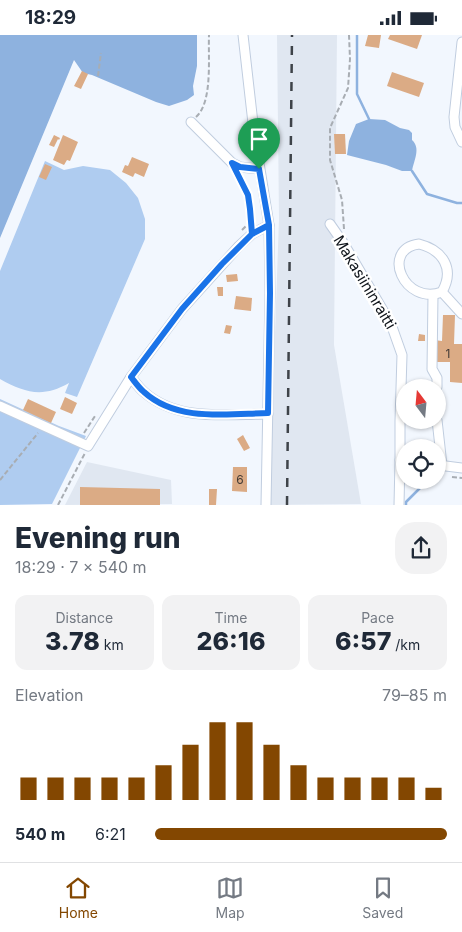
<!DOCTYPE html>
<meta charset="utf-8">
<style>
:root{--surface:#fff;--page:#f2f2f3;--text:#1f2937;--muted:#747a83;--line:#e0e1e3;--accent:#834701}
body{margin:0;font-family:Inter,sans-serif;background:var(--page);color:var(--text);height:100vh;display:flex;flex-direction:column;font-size:19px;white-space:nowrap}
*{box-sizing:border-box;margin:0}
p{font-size:16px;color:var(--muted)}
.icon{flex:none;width:28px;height:28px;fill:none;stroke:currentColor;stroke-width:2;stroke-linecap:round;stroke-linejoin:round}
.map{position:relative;height:470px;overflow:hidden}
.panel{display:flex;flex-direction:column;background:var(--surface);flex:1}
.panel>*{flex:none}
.needle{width:32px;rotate:344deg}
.buttons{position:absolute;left:396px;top:344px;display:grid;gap:10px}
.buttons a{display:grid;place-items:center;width:50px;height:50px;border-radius:50%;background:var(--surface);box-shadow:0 1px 4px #0004;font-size:25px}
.pin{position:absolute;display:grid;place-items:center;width:42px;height:42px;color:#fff;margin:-51px -21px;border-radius:50% 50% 50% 0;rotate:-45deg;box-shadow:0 0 5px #0007}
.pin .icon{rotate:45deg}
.round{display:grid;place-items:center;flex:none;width:52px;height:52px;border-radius:20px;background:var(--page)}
.overview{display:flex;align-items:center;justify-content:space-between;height:85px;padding:0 15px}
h1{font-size:28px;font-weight:800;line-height:38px}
.figures{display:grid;grid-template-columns:repeat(3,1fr);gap:8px;height:85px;padding:5px 15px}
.figures div{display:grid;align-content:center;border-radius:12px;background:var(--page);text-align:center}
.figures b{font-size:25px;font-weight:800}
.figures small{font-size:14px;font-weight:400}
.figures p{font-size:14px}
.chart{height:140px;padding:10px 15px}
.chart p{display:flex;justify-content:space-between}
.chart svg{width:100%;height:90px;margin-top:5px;stroke:var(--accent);stroke-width:6}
ul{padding:0 15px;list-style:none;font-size:16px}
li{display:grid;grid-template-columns:80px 60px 1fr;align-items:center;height:38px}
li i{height:12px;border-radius:6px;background:var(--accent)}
.status{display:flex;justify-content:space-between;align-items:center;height:35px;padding:0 25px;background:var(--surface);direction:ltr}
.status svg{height:14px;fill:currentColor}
.dock{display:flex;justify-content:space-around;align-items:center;height:70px;border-top:1px solid var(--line);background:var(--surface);font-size:14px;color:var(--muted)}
.dock a{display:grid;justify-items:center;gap:2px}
.dock .active{color:var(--accent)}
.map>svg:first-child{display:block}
.built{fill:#e0e7f1}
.green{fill:#afccf0}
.water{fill:#8eb2df}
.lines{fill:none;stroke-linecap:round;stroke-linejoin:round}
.stream{stroke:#8eb2df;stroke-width:2.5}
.building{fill:#dbab85}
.minor-casing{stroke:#c0cddf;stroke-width:11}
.path{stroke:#a8adb3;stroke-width:2;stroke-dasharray:5 2.5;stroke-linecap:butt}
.minor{stroke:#fff;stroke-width:9}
.rail{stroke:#3e4349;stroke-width:2.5;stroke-dasharray:9 9;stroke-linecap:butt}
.route-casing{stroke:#fff;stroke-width:10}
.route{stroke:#1a73e8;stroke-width:6}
.labels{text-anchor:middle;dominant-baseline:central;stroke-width:5;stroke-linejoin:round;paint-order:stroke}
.number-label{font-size:12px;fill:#423a35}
.street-label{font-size:15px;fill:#0f141a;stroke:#fff}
</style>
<div class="status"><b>18:29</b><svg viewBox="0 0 49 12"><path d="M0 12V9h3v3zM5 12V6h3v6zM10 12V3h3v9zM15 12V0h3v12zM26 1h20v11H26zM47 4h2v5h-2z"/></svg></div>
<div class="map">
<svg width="462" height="470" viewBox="0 0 462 470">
<rect width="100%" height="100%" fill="#f2f7fe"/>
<g class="built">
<path d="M277,0H337L334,310L361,469L269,470L279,184Z"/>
<path d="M87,427L171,445L172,469L65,470Z"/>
</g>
<g class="green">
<path d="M45,126L64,135L83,131L110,135L126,148L138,163L145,184V204L77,362L65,358L69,348C43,363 25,358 0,344V236Z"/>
<path d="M0,364L59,391L86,401L52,469L0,470Z"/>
</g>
<g class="water">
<path d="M0,0H197V31L193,51L194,60L187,65L169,71L156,67L92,40L83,38L74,25L0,203Z"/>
<path d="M369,84L385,85L400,93L409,95L412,98V105C421,113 414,125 412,136H402L386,130L347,120L349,106L356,89Z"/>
</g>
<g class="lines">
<g class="stream">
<path d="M357,0V59L369,84"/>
<path d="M412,136L427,159L457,168H462"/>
<path d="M406,470V467L428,445"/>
</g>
</g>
<g class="building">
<path d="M368,0H381L379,13L365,11Z"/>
<path d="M390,0H422L417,14L388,4Z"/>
<path d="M82,36L88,39L81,54L74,51Z"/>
<path d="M392,37L424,48L419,62L387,51Z"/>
<path d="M334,99H345L346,119H335Z"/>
<path d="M54,100L60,103L59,105L58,104L54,112L49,110Z"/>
<path d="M63,100L78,107L70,126L67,125L64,130L53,125Z"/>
<path d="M132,122L149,129L144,142L135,138L133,142L122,137L125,130L128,131Z"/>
<path d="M45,129L52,132L46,145L39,142Z"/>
<path d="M237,239L238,246L227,247L226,240Z"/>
<path d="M217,252H223V261H218Z"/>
<path d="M236,261L252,263L251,276L234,274Z"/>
<path d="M443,280H455L454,309H462V348L450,347V327H434V305L442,306Z"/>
<path d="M226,290L232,291L230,299L224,298Z"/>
<path d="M419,299L425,300V306H418Z"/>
<path d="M65,362L77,368L72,379L60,374Z"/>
<path d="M28,364L56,377L51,388L23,375Z"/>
<path d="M243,400L250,413L244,416L237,404Z"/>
<path d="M233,432H247V457L232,456Z"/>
<path d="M80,452L160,454V470H80Z"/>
<path d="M209,454H217L216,470H209Z"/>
</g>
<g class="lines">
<defs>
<g id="minor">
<path d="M243,0L254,97L269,190L270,258L266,470"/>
<path d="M462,7L454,82L455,92L462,107"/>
<path d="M191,87L232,128L240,132L259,134"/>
<path d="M330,189L344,209L391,289L402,320L400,386V425"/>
<path d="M419,209C443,215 455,234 442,257C404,271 380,214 419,209Z"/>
<path d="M442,257L462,279"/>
<path d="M433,260L432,334L437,343V352"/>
<path d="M131,342C135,347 139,353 144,357C178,387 226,379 268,379"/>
<path d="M0,371L88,411L131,342L182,274L239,211L252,199L269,190"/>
<path d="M437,385L442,430"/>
<path d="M438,430L462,433"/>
<path d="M399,470L400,425L405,426"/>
</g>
</defs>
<use href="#minor" class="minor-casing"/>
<g class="path">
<path d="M98,41L101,18"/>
<path d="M196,82C213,67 208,22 209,0"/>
<path d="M238,141L248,161L251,187"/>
<path d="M344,194L342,165L330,125V93L348,53L350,24L349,0"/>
<path d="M242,195L251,186"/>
<path d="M84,398L95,381"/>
<path d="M452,442L462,443"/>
<path d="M0,445L38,398"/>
<path d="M58,470L85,418"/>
</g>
<use href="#minor" class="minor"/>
<path class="rail" d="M287,470L292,0"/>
</g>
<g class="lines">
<defs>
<path id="route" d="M259,134L269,190L252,199L222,229L182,274L131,342C135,347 139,353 144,357C177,387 226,379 268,378L270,258L269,190L252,199L250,174L248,160L232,128L240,132L259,134"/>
</defs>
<use href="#route" class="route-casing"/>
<use href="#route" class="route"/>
</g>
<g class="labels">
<g class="number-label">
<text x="448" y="318">1</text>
<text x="240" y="444">6</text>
</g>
<g class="street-label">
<text transform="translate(365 247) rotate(59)">Makasiininraitti</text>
</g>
</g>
</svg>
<div class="buttons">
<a><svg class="needle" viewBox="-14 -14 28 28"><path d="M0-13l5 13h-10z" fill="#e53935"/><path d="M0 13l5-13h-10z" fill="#747a83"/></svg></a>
<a><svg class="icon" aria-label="locate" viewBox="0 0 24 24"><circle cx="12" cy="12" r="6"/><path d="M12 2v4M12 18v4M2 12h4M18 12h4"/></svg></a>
</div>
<div class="pin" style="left:259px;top:134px;background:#1e9e55"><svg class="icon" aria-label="arrive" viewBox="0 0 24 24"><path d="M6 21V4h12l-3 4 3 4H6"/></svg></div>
</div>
<section class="panel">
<div class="overview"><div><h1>Evening run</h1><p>18:29 · 7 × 540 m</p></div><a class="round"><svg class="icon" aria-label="share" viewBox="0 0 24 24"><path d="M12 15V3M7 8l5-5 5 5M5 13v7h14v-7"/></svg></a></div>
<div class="figures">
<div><p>Distance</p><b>3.78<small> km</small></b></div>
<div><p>Time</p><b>26:16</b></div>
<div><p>Pace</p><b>6:57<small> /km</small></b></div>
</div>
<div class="chart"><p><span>Elevation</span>79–85 m</p>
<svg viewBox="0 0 160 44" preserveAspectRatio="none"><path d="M5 44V33M15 44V33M25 44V33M35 44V33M45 44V33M55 44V27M65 44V17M75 44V6M85 44V6M95 44V17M105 44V27M115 44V33M125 44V33M135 44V33M145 44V33M155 44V38"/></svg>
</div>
<ul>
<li><b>540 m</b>6:21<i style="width:100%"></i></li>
</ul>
</section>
<nav class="dock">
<a class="active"><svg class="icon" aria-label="home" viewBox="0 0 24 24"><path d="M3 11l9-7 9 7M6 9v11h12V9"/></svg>Home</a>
<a><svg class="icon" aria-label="map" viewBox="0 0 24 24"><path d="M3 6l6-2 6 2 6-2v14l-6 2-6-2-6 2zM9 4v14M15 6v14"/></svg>Map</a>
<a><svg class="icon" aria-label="saved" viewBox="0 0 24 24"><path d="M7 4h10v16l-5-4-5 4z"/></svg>Saved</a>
</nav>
